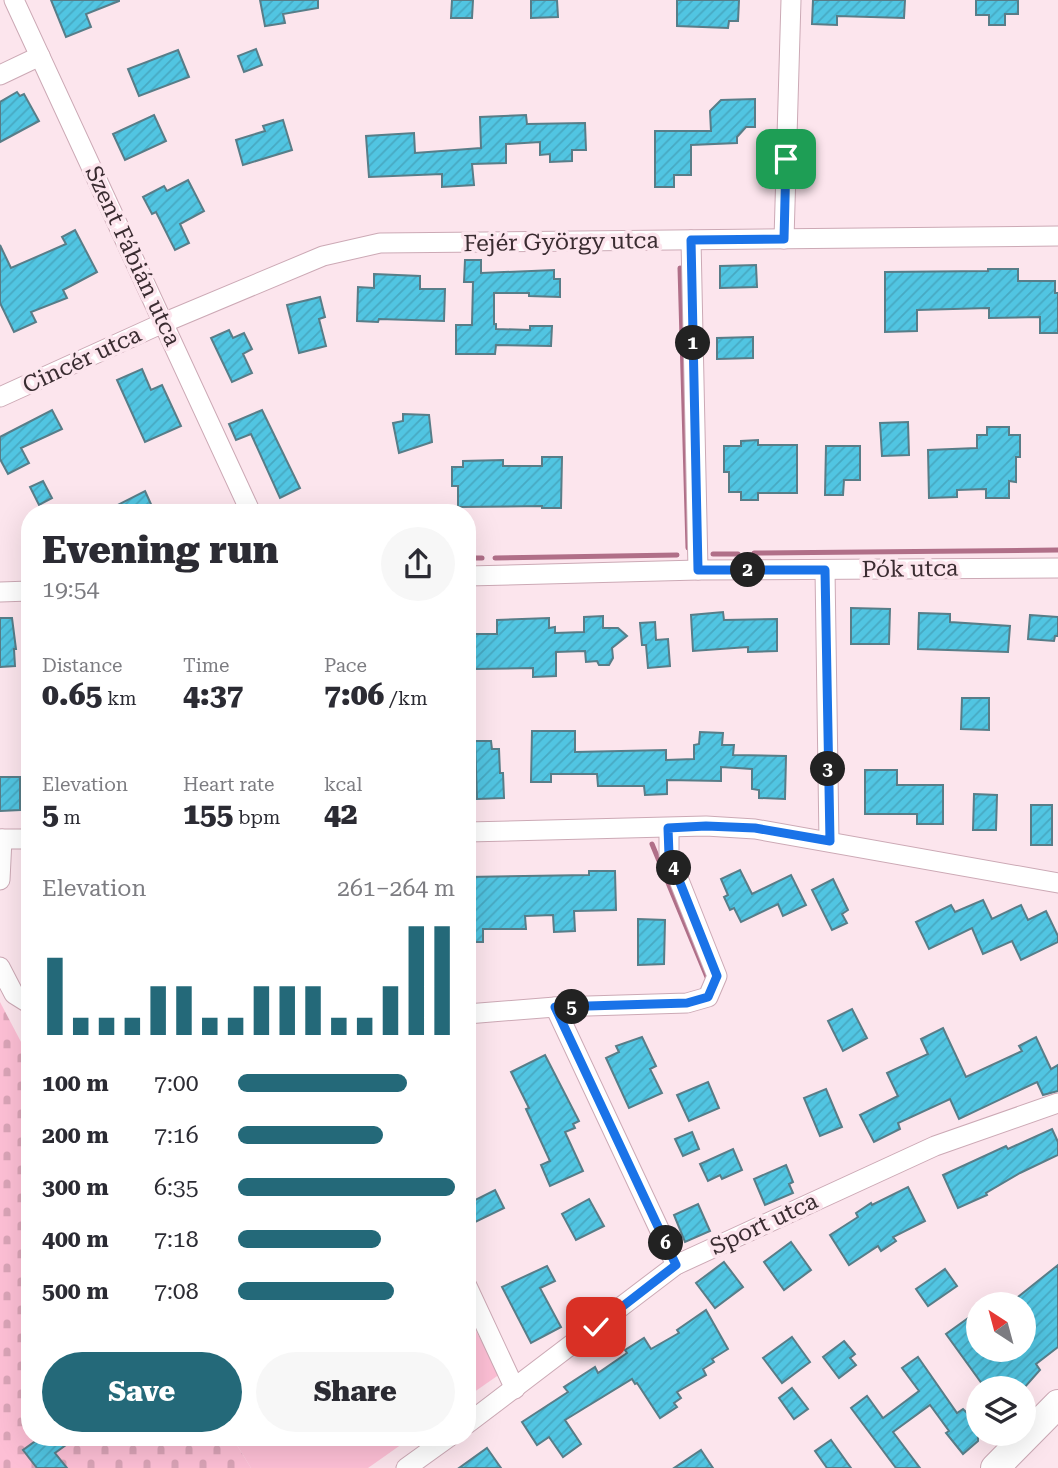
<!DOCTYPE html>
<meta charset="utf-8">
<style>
:root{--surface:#fff;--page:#f7f7f7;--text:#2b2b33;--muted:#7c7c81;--accent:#246979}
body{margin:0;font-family:"Roboto Serif",serif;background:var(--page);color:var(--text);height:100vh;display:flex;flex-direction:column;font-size:26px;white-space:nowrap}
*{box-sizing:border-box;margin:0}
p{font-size:23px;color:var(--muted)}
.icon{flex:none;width:38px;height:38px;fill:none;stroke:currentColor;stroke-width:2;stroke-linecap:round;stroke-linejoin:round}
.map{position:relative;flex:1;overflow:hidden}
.panel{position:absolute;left:21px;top:504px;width:455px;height:942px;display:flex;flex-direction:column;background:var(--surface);border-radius:28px;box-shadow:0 7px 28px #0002}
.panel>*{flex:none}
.needle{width:46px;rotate:324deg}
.tools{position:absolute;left:966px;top:1292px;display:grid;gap:14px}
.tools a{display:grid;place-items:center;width:70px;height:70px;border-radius:50%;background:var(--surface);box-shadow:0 7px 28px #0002;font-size:35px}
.pin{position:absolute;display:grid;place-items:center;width:60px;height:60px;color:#fff;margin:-30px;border-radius:14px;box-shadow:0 4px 10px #0006}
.km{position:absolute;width:35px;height:35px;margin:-18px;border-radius:50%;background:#222;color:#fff;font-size:19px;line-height:35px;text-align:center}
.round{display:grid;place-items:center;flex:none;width:74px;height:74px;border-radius:37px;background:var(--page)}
.headline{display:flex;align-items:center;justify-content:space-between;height:119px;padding:0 21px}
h1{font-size:38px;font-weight:800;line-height:52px}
.stats{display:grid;grid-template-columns:repeat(3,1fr);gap:10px;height:119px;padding:7px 21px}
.stats div{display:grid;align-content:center}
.stats b{font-size:30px;font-weight:800}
.stats small{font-size:19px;font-weight:400}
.stats p{font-size:19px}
.chart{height:196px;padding:14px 21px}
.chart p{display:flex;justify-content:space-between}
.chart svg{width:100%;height:126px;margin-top:7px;stroke:var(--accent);stroke-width:6}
.action{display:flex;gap:14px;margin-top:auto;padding:14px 21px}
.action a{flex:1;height:80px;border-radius:42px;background:var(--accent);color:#fff;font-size:28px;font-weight:800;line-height:80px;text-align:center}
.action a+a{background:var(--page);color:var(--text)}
ul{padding:0 21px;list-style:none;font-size:23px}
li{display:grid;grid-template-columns:112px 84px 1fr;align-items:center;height:52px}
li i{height:18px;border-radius:9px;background:var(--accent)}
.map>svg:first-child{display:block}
.cemetery{fill:url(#cemetery-stones)}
.green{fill:#fdbfd5}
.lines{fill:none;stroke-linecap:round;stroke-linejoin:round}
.stream{stroke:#b06f88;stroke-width:5}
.building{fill:url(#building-hatch);stroke:#587d88;stroke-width:2}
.street-casing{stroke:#cca9b5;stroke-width:21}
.secondary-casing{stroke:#cca9b5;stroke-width:30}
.street{stroke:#fff;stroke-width:19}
.secondary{stroke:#fff;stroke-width:28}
.route-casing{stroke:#fff;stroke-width:14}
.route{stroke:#1a73e8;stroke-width:9}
.labels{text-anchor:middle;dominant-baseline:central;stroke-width:7;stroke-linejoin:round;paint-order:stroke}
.street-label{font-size:23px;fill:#3a2c31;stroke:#fce5ed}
</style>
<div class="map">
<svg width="1058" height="1468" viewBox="0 0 1058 1468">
<defs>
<pattern id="cemetery-stones" width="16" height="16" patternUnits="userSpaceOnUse" patternTransform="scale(1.75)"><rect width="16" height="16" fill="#fdbfd5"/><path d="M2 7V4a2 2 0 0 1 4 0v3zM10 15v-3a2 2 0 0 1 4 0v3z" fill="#daa4b7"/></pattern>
<pattern id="building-hatch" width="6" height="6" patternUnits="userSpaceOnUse" patternTransform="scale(1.75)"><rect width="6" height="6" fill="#51c5e2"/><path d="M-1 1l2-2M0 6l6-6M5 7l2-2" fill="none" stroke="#47a9c2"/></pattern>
</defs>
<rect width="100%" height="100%" fill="#fce5ed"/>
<path class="cemetery" d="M0,1002L30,1059V1437H232L251,1468H0Z"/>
<g class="green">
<path d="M467,1315L500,1374L467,1397Z"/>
<path d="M232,1437H412L368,1468H251Z"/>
</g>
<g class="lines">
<g class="stream">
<path d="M680,268L688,548"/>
<path d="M754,553L1058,550"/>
<path d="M713,554H738"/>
<path d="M467,558H482"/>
<path d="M495,558L677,555"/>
<path d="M652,844L707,977"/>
</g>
</g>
<g class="building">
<path d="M51,0H119V1L86,14L91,27L66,37Z"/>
<path d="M260,0H318V8L283,14L285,23L265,26Z"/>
<path d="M452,0H473L472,18H451Z"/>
<path d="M531,0H557L558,17L531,18Z"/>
<path d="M677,0H739L738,21H729L728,28L677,26Z"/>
<path d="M813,0H905L904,18L837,16V25L812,24Z"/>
<path d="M976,0H1018V14H1005V25H989V15H976Z"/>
<path d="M256,49L262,65L244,72L238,56Z"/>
<path d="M178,50L189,77L139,96L128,69Z"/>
<path d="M17,92L20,96L24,94L39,121L0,142V102Z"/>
<path d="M755,99V127H746L737,137V143L691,145V175H674V187H655V131H711L710,111L721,100Z"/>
<path d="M154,115L166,141L125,160L113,134Z"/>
<path d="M526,115L527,124L585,123L586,150H572V161L550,162V154L540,155V142L506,144V163L472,164L474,185L442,187V174L369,177L366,136L414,133L415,153L481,148L480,117Z"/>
<path d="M283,120L292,150L243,165L236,140L265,131L263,126Z"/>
<path d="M188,180L204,211L180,224L189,243L175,250L156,212L152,214L143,197L164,186L167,191Z"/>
<path d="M75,230L97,272L63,290L67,298L31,312L36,322L14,332L0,303V245L11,268L66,244L62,237Z"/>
<path d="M465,260H481V273L554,270V279H560V297L529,296V293H494V324H496V329L530,330V326H552L551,346L496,345L495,354H456V325H472L473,282H464Z"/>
<path d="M756,265L757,287L720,288V266Z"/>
<path d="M988,269H1018V281H1055V293H1058V333H1040V317L989,318V308L917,310V331L885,332V272L988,271Z"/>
<path d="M374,274L420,276V289H445L444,321L379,319L378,322L357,321L358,287L374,288Z"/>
<path d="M320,297L325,317L319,319L326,346L299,353L287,305Z"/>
<path d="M229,330L233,338L244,333L252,349L243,354L252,373L232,382L211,338Z"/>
<path d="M753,337V358L717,359V338Z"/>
<path d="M142,369L151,390L162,385L181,426L145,442L117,380Z"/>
<path d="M52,410L62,429L21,448L29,463L8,474L0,459V437Z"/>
<path d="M262,410L300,488L280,498L251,434L236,440L229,424Z"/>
<path d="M403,414L429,415L432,442L399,453L393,423L403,421Z"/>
<path d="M908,422L909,455L882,456L880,423Z"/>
<path d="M987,427H1009V435H1020V457H1016V482L1009,481V498H986V489L957,490V497L929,498L928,450L977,448V435H987Z"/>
<path d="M758,440V445H797V493H758V500H741V492H729V472H724V446H741V441Z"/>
<path d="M826,446H860V480H844L843,495H825Z"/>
<path d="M542,457H562L561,508H542V506L458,507V486H452V467H463V461L503,460V466H542Z"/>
<path d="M43,481L52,498L39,505L30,487Z"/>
<path d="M145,491L155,513H102Z"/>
<path d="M851,608L890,609L889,644H851Z"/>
<path d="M723,612L724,620L777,619V651L748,652V647L693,651L691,615Z"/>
<path d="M919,613L950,614V622L1010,626L1008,652L918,649Z"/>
<path d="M1030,615L1058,617V636H1055L1054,641L1028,639Z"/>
<path d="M603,616V628H618L627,636L612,648L613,658L609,665H599L597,661L586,662L585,651L556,652V676L533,677V668L473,669L472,634H497V620L549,618V628L555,627V633L584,632V617Z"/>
<path d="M0,618H12L16,649H14L15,666L0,667Z"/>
<path d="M655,622L656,640L668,639L670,666L648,668L646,645H642L640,623Z"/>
<path d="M962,698H989V730L961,729Z"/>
<path d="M532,731H575V752L666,750V760L694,759V745L699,744L700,732L723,733L722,745H734L733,755L786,756L785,799L759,798V790L752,789V769L721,767V781L667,780V794L645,795L644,786H598L597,774H551V782H531Z"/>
<path d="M475,741H491L492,749H499L500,773H503L504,798L477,799Z"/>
<path d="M865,770H897V785H943V824H917V814H865Z"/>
<path d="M0,777H20V810L0,811Z"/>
<path d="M974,794L997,795L996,830H973Z"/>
<rect x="1031" y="805" width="21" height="40"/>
<path d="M740,870L752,894L791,875L806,905L783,916L778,904L741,922L734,908L730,910L724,897L728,895L721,879Z"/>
<path d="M589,871H615L616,910L574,911L575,931L554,932L553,915L525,916L526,929H483V942H467V877L589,875Z"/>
<path d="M833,879L848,910L842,914L847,923L832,930L812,890Z"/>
<path d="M983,900L992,919L1021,905L1028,920L1046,911L1058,936V942L1021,960L1012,941L983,954L972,928L929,949L916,922L951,905L955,912Z"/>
<path d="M638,919L665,920L664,964L638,965Z"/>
<path d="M852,1009L867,1038L843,1051L828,1021Z"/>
<path d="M943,1028L966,1077L1022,1051L1019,1046L1036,1037L1051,1069L1058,1065V1091L1043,1095L1037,1082L959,1119L950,1099L898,1123L900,1129L874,1142L860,1115L898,1096L887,1073L928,1054L921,1039Z"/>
<path d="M642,1037L656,1066L650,1069L662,1093L629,1108L606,1058L619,1052L616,1046Z"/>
<path d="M545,1055L579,1121L573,1124L575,1128L565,1132L583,1171L550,1186L541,1165L550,1161L526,1109L529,1108L511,1072Z"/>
<path d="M708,1082L719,1108L689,1121L677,1095Z"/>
<path d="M826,1089L842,1127L820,1136L804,1098Z"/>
<path d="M1052,1129L1058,1142V1155L1020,1173L986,1193L987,1195L958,1208L943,1175L1006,1146L1008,1149Z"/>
<path d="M692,1132L699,1149L683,1156L675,1139Z"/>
<path d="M733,1149L742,1170L722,1179L720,1175L708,1181L700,1164Z"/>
<path d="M786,1165L793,1182L789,1184L793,1193L765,1205L754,1179Z"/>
<path d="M908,1187L925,1221L893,1237L896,1241L881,1251L878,1246L849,1265L830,1235L858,1217L856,1213L871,1203L872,1205Z"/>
<path d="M495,1190L504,1208L467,1226V1204Z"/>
<path d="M589,1199L604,1226L576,1240L562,1214Z"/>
<path d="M698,1204L710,1231L685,1242L674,1215Z"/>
<path d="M791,1242L811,1270L784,1290L764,1262Z"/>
<path d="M724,1262L743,1287L715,1308L696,1283Z"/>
<path d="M1058,1265V1347L1036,1364L1040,1370L1024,1388H985L946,1334L978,1311V1349H1024V1304H1009Z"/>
<path d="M547,1266L555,1281L540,1288L561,1327L531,1343L502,1287Z"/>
<path d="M945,1269L957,1286L928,1306L916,1289Z"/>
<path d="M706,1310L728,1349L712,1359L714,1362L703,1369L706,1375L677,1392L681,1398L674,1403L677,1407L660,1418L637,1383L635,1384L632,1379L565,1420L581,1444L563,1457L549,1437L537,1445L522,1422L568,1392L564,1387L595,1367L598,1373L627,1353L625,1350L644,1338L651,1349L679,1333L677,1330Z"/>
<path d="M792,1337L810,1362L782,1383L763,1358Z"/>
<path d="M844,1341L855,1354L850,1358L856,1365L839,1378L823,1357Z"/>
<path d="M918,1357L957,1413L963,1409L967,1413L978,1404V1441L963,1454L946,1433L949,1431L930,1405L893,1432L920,1468H896L851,1408L867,1396L883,1418L919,1391L902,1368Z"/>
<path d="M792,1388L808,1409L794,1419L779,1398Z"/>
<path d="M41,1437H77L55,1453L67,1468H37L23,1450Z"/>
<path d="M831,1440L851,1468H827L815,1451Z"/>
<path d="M487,1448L501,1468H459Z"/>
<path d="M701,1450L713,1468H674Z"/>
</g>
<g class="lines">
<defs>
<g id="street">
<path d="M14,0L251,513"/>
<path d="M0,75L40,56"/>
<path d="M784,239L791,0"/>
<path d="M691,240L698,570"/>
<path d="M0,397L163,323L323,256L380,243L1058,236"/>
<path d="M825,570L829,841"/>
<path d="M467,576L698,570L1058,568"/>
<path d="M0,592L30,591"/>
<path d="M467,832L706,826L755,829L1058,883"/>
<path d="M0,839H30"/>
<path d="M0,880L2,839"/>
<path d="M0,967L14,994L30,1004"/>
<path d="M555,1007L676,1265"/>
<path d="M467,1014L555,1007L687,1003L708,997L717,976L669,855V828"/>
<path d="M467,1286L515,1389"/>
<path d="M467,1424L676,1265L935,1146L1058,1103"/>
<path d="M406,1468L449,1437"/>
</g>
<path id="secondary" d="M995,1468L1058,1404"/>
</defs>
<use href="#street" class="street-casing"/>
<use href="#secondary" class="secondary-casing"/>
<use href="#street" class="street"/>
<use href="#secondary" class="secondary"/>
</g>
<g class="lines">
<defs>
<path id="route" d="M596,1327L676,1265L555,1007L687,1003L708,997L717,976L669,855L668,828L706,826L755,828L830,841L825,570H698L691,240L784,239L786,159"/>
</defs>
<use href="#route" class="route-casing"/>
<use href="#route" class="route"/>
</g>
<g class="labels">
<g class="street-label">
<text transform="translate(561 242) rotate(-1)">Fejér György utca</text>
<text transform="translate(133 256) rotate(65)">Szent Fábián utca</text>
<text transform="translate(82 360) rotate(-25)">Cincér utca</text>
<text transform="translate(910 569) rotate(-1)">Pók utca</text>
<text transform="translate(764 1224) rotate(-25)">Sport utca</text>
</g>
</g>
</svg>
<div class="tools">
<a><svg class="needle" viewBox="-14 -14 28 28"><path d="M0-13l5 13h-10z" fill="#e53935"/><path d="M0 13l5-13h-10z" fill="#7c7c81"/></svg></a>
<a><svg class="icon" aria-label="layers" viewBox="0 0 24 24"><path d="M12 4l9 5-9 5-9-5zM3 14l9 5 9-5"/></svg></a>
</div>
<div class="pin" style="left:786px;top:159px;background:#1e9e55"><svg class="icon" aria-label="arrive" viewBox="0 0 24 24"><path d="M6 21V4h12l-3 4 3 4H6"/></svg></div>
<div class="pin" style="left:596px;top:1327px;background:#d93025"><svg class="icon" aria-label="check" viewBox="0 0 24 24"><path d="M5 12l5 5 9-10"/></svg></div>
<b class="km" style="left:693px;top:343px">1</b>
<b class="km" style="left:748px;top:570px">2</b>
<b class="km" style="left:828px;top:769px">3</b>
<b class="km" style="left:674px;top:868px">4</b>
<b class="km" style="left:572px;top:1007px">5</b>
<b class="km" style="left:666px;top:1243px">6</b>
<section class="panel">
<div class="headline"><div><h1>Evening run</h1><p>19:54</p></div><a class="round"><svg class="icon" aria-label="share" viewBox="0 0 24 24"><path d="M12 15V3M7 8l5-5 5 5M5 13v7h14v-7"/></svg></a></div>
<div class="stats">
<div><p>Distance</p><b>0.65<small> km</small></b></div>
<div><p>Time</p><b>4:37</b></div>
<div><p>Pace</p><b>7:06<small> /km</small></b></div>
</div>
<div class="stats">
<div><p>Elevation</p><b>5<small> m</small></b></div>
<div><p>Heart rate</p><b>155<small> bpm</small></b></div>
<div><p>kcal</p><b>42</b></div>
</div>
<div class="chart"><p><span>Elevation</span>261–264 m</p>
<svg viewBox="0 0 160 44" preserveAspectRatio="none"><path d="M5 44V17M15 44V38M25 44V38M35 44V38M45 44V27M55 44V27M65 44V38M75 44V38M85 44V27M95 44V27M105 44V27M115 44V38M125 44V38M135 44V27M145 44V6M155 44V6"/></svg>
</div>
<ul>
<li><b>100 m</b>7:00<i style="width:78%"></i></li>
<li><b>200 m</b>7:16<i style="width:67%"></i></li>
<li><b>300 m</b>6:35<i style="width:100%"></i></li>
<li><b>400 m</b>7:18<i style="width:66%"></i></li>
<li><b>500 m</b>7:08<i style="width:72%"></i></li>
</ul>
<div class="action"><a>Save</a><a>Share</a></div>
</section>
</div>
